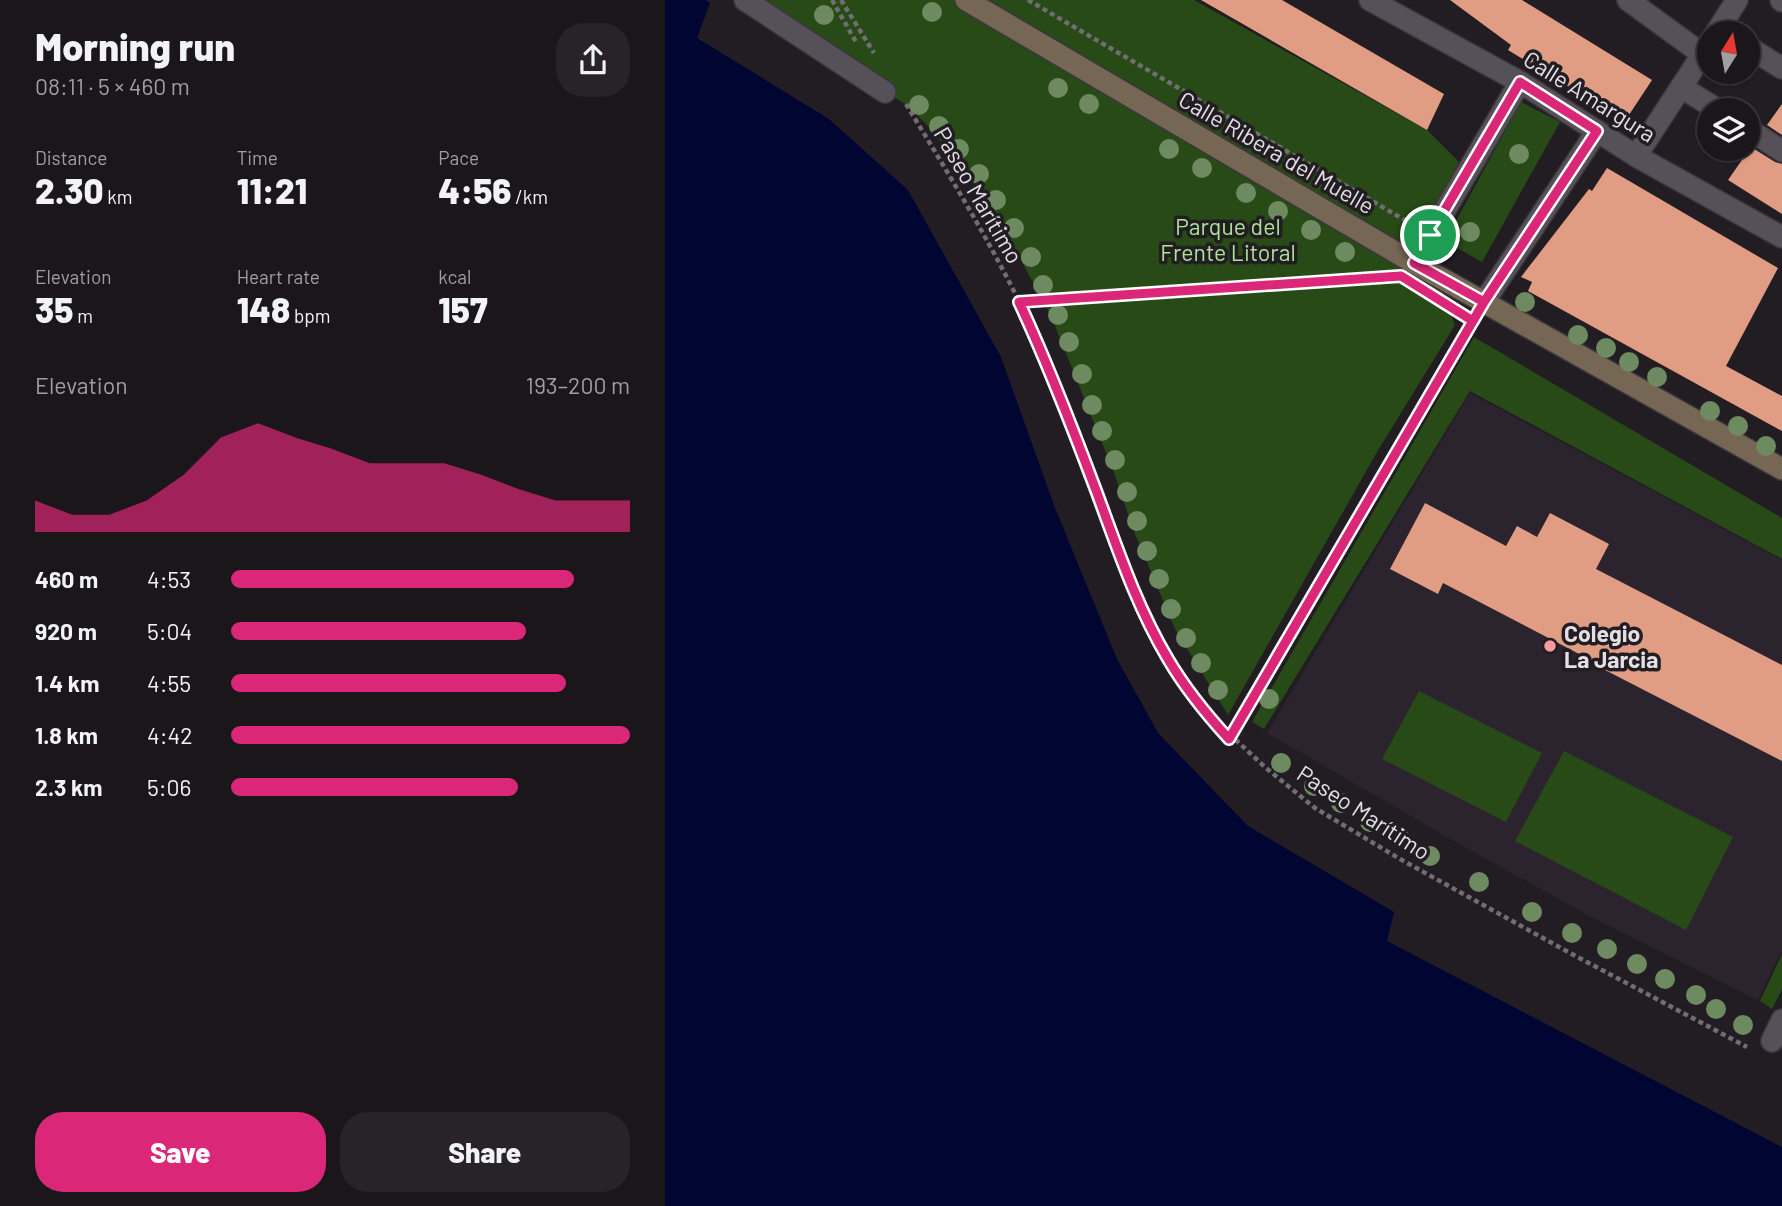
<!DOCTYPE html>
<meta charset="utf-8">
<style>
:root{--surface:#1a161a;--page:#272327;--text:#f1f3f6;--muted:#9f9fa2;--line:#383539;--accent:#db2777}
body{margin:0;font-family:Barlow,sans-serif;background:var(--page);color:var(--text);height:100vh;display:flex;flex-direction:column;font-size:26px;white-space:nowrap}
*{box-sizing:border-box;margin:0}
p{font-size:23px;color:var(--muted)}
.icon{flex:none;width:38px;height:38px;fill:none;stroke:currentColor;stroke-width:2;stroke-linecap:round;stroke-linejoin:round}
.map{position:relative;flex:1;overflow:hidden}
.details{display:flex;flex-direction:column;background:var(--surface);width:665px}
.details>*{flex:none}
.needle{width:46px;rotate:11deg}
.buttons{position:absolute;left:1032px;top:21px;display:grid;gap:14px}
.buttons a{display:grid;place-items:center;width:63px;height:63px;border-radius:50%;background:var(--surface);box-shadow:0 2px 5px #0004,0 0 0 2px var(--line);font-size:35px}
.pin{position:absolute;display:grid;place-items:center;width:60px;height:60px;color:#fff;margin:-30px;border:4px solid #fff;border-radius:50%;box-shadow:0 2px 7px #0007}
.round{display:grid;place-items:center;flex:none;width:74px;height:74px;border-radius:28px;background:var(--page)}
.head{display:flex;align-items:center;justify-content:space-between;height:119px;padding:0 35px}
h1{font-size:38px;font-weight:800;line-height:52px}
.metrics{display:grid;grid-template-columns:repeat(3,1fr);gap:10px;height:119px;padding:7px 35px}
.metrics div{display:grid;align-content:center}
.metrics b{font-size:35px;font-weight:800}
.metrics small{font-size:19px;font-weight:400}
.metrics p{font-size:19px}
.chart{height:196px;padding:14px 35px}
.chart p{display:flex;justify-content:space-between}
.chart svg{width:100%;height:126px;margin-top:7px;fill:var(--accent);opacity:.7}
.button{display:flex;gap:14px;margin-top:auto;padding:14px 35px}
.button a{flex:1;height:80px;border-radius:28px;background:var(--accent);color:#fff;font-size:28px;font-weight:800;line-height:80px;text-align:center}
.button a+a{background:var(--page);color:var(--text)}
ul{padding:0 35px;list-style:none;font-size:23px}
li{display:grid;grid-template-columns:112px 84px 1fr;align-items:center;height:52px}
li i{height:18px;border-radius:9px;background:var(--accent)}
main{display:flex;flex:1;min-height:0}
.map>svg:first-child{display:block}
.built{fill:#2b232e}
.green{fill:#284a16}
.water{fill:#000532}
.building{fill:#e19d83}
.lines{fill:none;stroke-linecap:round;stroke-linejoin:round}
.street-casing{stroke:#3b373d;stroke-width:24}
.secondary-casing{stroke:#3b373d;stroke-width:24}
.path{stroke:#716d72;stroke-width:4.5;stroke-dasharray:5 3.5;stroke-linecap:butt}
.street{stroke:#565058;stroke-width:21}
.secondary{stroke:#766654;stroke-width:21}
.tree{fill:#6e8a61}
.route-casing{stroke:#fff;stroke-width:14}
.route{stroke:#db2777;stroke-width:9}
.poi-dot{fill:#f59b9c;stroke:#221d23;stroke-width:2.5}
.labels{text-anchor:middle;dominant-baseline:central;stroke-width:7;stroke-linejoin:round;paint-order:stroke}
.street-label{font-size:23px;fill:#e3e0e5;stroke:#221d23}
.park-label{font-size:23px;fill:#ace394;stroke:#221d23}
.poi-label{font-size:23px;font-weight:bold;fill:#e3e0e5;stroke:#221d23;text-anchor:start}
</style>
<main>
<section class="details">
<div class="head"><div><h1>Morning run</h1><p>08:11 · 5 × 460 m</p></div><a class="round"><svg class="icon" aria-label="share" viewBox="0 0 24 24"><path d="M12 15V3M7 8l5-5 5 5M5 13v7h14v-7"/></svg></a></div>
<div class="metrics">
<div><p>Distance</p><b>2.30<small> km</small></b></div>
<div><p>Time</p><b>11:21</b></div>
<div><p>Pace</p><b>4:56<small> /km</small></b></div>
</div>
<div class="metrics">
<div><p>Elevation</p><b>35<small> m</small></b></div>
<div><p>Heart rate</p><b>148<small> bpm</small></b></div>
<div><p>kcal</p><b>157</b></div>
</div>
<div class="chart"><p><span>Elevation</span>193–200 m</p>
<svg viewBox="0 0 160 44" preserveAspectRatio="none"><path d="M0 44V33L10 38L20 38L30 33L40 24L50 11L60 6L70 11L80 15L90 20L100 20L110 20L120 24L130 29L140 33L150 33L160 33V44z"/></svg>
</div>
<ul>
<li><b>460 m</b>4:53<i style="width:86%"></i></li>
<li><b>920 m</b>5:04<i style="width:74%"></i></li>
<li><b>1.4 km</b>4:55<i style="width:84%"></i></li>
<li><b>1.8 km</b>4:42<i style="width:100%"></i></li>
<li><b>2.3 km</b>5:06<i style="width:72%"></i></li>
</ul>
<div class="button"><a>Save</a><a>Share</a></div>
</section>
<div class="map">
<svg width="1117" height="1206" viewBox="0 0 1117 1206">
<rect width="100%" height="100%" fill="#221d23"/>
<path class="built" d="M805,393L1117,560V950L1093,1000L921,914L796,845L602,733Z"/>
<g class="green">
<path d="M92,0H529L762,130L794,162L755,233L790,325L712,452L563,715L511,631L470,534L448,470L386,316L330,212L268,131L242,105L220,92Z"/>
<path d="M856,102L895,122L817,262L780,241Z"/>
<path d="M809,337L1117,518V559L805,391L599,729L587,722Z"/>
<path d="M754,691L877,753L841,822L717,759Z"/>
<path d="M899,751L1068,837L1021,930L850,841Z"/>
<path d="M1117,954V989L1107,1009L1095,1001Z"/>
</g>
<path class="water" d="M0,0H40L45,3L32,38L164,119L243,190L336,357L390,508L452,659L493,733L583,826L729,912L722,941L1117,1147V1206H0Z"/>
<g class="building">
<path d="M536,0H617L779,94L762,130Z"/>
<path d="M785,0H857L987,80L960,121L843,50L846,45Z"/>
<path d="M1117,104V135L1102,125Z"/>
<path d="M1086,147L1110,162L1117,164V214L1063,180Z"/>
<path d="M942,168L1113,268L1061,366L1117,396V431L863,291L867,282L856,277L924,189L927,191Z"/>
<path d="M760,503L841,546L852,526L872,537L885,513L944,544L931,569L1117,665V761L940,670L941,668L778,583L773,594L725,569Z"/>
</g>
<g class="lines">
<defs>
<g id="street">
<path d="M80,0L220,92"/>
<path d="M705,0L855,82L971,156L1117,237"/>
<path d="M963,0L1037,54"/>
<path d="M1116,0L1117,1"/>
<path d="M1051,33L1072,0"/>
<path d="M1083,47L1117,68"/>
<path d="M1016,87L1053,110"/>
<path d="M1083,129L1117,151"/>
<path d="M971,156L1045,43"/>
<path d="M749,263L855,82"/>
<path d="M819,302L932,131"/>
<path d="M1107,1041L1117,1020"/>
</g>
<path id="secondary" d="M301,0L749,263L1117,469"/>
</defs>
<use href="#street" class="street-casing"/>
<use href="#secondary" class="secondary-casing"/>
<g class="path">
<path d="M167,0L191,42"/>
<path d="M176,0L209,53"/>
<path d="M363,0L743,222"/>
<path d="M241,104C291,186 341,267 379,355C402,411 422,467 443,524C461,570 477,616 503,659C520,689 541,714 563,739L572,741L601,768L650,808L735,859L905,953L1082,1047"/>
<path d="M354,301L720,277"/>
<path d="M563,739L807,323"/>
</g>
<use href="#street" class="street"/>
<use href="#secondary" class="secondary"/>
</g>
<g class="tree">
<circle cx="267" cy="12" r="10"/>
<circle cx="159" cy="15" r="10"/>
<circle cx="393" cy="88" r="10"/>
<circle cx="424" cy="104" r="10"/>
<circle cx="254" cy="105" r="10"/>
<circle cx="274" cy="126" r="10"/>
<circle cx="294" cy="149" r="10"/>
<circle cx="504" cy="149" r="10"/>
<circle cx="854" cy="154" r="10"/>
<circle cx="537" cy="168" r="10"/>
<circle cx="314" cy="174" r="10"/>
<circle cx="581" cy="193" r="10"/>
<circle cx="331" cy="200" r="10"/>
<circle cx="613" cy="211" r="10"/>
<circle cx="349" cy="228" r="10"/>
<circle cx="646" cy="230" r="10"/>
<circle cx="805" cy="232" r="10"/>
<circle cx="680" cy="252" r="10"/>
<circle cx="366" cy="257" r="10"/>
<circle cx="378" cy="285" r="10"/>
<circle cx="860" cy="302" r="10"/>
<circle cx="393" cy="315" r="10"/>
<circle cx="913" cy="335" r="10"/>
<circle cx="404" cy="342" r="10"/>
<circle cx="941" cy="348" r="10"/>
<circle cx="964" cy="362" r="10"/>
<circle cx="417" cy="374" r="10"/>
<circle cx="992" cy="377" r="10"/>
<circle cx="427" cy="405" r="10"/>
<circle cx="1045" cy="411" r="10"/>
<circle cx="1073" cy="426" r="10"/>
<circle cx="437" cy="431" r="10"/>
<circle cx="1101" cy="446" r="10"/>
<circle cx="450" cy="460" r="10"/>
<circle cx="462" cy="492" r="10"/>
<circle cx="472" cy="521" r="10"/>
<circle cx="482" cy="551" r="10"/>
<circle cx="494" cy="579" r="10"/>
<circle cx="506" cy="609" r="10"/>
<circle cx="521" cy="638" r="10"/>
<circle cx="536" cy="663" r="10"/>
<circle cx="553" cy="690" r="10"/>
<circle cx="604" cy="699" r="10"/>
<circle cx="616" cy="763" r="10"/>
<circle cx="649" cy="786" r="10"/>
<circle cx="676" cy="803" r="10"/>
<circle cx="705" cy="822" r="10"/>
<circle cx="734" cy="837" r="10"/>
<circle cx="765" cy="856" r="10"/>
<circle cx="814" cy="882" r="10"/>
<circle cx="867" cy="912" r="10"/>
<circle cx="907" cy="933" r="10"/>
<circle cx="942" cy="949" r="10"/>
<circle cx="972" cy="964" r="10"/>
<circle cx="1000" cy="979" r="10"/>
<circle cx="1031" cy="995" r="10"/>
<circle cx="1051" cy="1009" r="10"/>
<circle cx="1078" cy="1025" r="10"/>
</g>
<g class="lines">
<defs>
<path id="route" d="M765,235L749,263L819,302L564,739C541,714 520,688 503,659C472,607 453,550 432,493C408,429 383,364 354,302L736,276L808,321L819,302L932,131L855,82L765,235"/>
</defs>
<use href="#route" class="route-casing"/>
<use href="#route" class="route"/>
</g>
<circle class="poi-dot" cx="885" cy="646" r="7"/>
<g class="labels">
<g class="street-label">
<text transform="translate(925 96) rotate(32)">Calle Amargura</text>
<text transform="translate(612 152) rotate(30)">Calle Ribera del Muelle</text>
<text transform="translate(314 195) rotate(60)">Paseo Marítimo</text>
<text transform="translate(699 812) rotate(33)">Paseo Marítimo</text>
</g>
<g class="park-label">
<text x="563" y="226">Parque del<tspan x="563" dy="26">Frente Litoral</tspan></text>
</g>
<g class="poi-label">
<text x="899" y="633">Colegio<tspan x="899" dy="26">La Jarcia</tspan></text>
</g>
</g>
</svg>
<div class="buttons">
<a><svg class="needle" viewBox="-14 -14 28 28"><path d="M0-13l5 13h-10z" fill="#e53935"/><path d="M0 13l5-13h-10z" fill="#9f9fa2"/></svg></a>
<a><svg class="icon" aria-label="layers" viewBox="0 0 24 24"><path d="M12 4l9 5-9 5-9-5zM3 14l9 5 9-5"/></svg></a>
</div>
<div class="pin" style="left:765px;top:235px;background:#1e9e55"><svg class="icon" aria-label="arrive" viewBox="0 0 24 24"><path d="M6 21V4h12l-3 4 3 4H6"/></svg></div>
</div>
</main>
